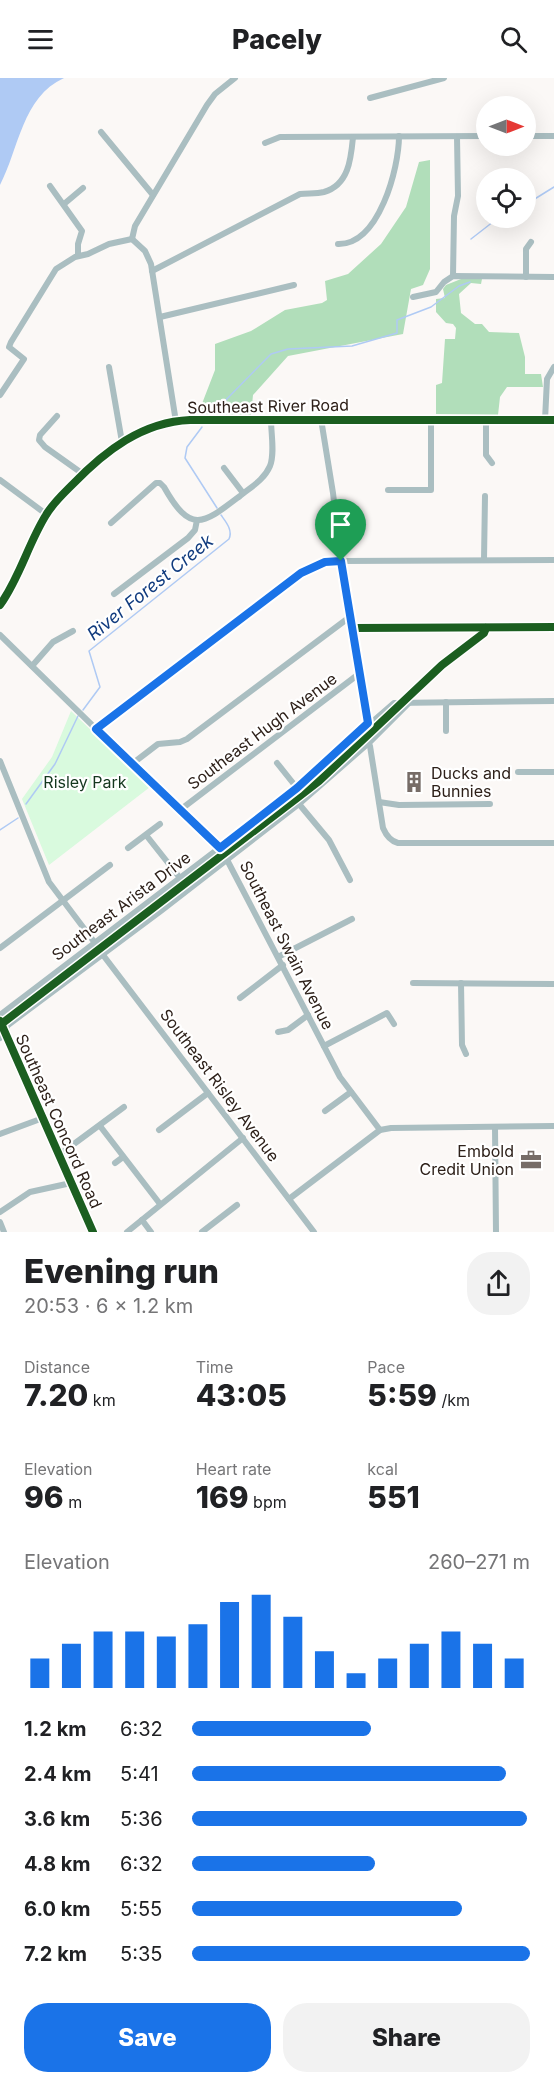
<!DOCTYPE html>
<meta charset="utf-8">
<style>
:root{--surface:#fff;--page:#f2f2f2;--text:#202124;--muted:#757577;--accent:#1a73e8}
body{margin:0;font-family:Inter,sans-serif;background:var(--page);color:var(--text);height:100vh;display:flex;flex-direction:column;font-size:22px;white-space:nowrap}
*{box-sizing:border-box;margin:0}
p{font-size:20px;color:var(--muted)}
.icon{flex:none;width:33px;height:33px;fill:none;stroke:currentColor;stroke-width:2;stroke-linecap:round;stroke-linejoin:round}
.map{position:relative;height:1154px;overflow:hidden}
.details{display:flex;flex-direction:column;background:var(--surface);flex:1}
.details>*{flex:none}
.needle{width:39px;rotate:90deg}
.fabs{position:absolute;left:476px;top:18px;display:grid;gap:12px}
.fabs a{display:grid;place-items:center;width:60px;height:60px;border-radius:50%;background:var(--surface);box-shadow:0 6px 24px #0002;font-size:30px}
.pin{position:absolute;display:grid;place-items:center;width:51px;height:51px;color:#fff;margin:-62px -26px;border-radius:50% 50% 50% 0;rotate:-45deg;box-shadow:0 0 6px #0007}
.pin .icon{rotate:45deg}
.round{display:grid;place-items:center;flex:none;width:63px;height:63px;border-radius:24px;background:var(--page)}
.summary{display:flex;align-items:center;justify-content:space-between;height:102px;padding:0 24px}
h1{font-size:33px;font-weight:800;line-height:45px}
.figures{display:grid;grid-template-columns:repeat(3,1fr);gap:9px;height:102px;padding:6px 24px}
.figures div{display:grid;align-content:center}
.figures b{font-size:30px;font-weight:800}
.figures small{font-size:16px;font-weight:400}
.figures p{font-size:16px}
.chart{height:168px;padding:12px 24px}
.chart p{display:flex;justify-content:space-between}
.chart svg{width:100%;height:108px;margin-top:6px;stroke:var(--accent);stroke-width:6}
.button{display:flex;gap:12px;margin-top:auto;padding:12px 24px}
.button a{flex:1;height:69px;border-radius:24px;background:var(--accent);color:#fff;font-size:24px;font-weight:800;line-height:69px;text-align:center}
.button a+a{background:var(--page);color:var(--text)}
ul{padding:0 24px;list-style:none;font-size:20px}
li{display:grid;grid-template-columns:96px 72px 1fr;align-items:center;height:45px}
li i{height:15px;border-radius:8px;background:var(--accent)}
header{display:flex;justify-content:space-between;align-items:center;height:78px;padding:0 24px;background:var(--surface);font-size:27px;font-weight:800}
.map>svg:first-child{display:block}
.green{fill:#d9fade}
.forest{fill:#b1deba}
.water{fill:#afcaf4}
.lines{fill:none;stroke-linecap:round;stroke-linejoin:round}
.stream{stroke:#afcaf4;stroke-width:1.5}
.minor{stroke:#aabec1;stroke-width:6}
.cycleway-casing{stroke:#fff;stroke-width:11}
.cycleway{stroke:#1b5e20;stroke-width:8}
.route-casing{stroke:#fff;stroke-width:12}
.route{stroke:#1a73e8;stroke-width:8}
.labels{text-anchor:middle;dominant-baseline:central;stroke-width:4.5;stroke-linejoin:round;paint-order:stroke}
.street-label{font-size:16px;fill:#2e211a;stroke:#fff}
.poi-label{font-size:16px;fill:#2e211a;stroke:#fff;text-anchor:start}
.park-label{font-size:16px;fill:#14371e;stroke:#fff}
.water-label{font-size:18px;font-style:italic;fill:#123c7f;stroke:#fff}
</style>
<header><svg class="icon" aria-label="menu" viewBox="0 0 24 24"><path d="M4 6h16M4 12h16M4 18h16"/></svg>Pacely<svg class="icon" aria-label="search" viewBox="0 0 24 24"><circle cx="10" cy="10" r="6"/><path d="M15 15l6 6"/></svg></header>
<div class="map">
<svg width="554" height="1154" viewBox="0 0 554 1154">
<rect width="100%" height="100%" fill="#fbf8f6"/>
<path class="green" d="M71,633L150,709L49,787L22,721L52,679Z"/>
<g class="forest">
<path d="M430,82V191L423,207L411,211L403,256L288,278L253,317L251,337L198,336L215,292V266L251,253L285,232L322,225L327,222L325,203L348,196L381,166L406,129L419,84Z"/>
<path d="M461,201H482L481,206L471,205L459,216L461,235L475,246H482L489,254L519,255L525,279V296H541L543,309H507L500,319L498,337L436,336V307L442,305L445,261H455L456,250L453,246L446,245L436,234V221L445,220L443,211L446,207Z"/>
</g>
<path class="water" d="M0,0H64C22,19 19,71 0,107Z"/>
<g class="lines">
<g class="stream">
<path d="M525,127L554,109"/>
<path d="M471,161L498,140"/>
<path d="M215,333L271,276L288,271L352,268L397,255V242L431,229L459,208L470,204"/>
<path d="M202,349L187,369L185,380L217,430"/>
<path d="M83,632L100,609L89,573L229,461C233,452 226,444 221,437"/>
<path d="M26,726L55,686L78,638"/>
<path d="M0,752L18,740"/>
</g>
<g class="minor">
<path d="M370,20L444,0"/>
<path d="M101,54L153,117"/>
<path d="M525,58H554"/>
<path d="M265,65L280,59L486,58"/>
<path d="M50,108L82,153L78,166V177"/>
<path d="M64,126L83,110"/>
<path d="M132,161L135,148L207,27L215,16L235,0"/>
<path d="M132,161L145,173L151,186L176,344"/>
<path d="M338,166C379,167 399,90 399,58"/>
<path d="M152,193L300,116C308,115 316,116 324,114C349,107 351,80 353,59"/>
<path d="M453,198L454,138L458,118L457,59"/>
<path d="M526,199V171L531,164"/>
<path d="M413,219L436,214L444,204L453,198L554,199"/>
<path d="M160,239L294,207"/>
<path d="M109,289L122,364"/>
<path d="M0,317L24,281L9,269L11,264L56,191L75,179L88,176L109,166L132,161"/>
<path d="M57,338L40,357L39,362L45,369L83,396"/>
<path d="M321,341L333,415L341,483L368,645"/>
<path d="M486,342V377L492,385"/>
<path d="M545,342L547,301L554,289"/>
<path d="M224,390L243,415"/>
<path d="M0,402L46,436"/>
<path d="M388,412H431V341"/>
<path d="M111,445L156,405H160L164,409C191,457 203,446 240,418C251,409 264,402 270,388C275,375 271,356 271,341"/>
<path d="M484,482L485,418"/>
<path d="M114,516L188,460L195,452L197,442"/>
<path d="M0,527C20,499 28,466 46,437C53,425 63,416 73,406C105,373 142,344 190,342H554"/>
<path d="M353,550L554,549"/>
<path d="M0,557L224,776L340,999L380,1052"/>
<path d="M32,588L53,564L73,553"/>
<path d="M96,651L302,495L325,484L341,483L554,482"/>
<path d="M446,653V624"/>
<path d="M367,666L370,668L383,750C386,757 390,763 398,765H554"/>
<path d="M0,683L49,804L95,865"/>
<path d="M277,685L297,710"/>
<path d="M132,686L158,666L180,664L187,661L351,538"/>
<path d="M518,694H554"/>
<path d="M379,724L399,727L490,726"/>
<path d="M299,726L329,762L350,802"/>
<path d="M180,732L360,595"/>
<path d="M146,757L180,800"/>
<path d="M128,770L160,746"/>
<path d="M0,870L110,787"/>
<path d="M103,877L314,1154"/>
<path d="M278,879L352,841"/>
<path d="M413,905L554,906"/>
<path d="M461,905L462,967L466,976"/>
<path d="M240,920L283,887"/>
<path d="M0,937L281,723L394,625L554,623"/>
<path d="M0,943L93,1154"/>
<path d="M278,954L288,952L308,937"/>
<path d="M0,960L8,947L162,832L299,726L371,663L409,625"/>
<path d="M324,968L387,935L394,946"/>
<path d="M325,1033L351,1014"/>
<path d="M100,1048L160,1126"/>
<path d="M495,1049L496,1154"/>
<path d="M159,1052L208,1015"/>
<path d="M0,1056L43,1040"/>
<path d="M59,1077L124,1029"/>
<path d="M115,1085L123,1079"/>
<path d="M289,1121L380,1052L391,1050L554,1048"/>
<path d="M0,1134L30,1114L71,1105"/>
<path d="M142,1142L151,1154"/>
<path d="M0,1144L4,1154"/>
<path d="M127,1154L243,1060"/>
<path d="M202,1154L237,1127"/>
</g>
<defs>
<g id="cycleway">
<path d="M0,527C20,499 28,466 46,437C53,425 63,416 73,406C105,373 142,344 190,342H554"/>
<path d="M353,550L554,549"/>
<path d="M0,943L93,1154"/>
<path d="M0,947L297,720L319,703L442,587L484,555L486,550"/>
</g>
</defs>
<use href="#cycleway" class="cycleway-casing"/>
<use href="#cycleway" class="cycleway"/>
</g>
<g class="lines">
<defs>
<path id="route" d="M341,483L368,645L297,710L220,770L96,651L301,495L325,484Z"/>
</defs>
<use href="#route" class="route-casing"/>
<use href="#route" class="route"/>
</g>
<defs>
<symbol id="building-bare" viewBox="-9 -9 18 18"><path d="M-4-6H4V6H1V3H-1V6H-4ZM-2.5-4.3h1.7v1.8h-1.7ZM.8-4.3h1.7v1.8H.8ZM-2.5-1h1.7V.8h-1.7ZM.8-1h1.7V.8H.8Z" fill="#766c67" stroke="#fff" stroke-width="2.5" paint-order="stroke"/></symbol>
<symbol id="office-bare" viewBox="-9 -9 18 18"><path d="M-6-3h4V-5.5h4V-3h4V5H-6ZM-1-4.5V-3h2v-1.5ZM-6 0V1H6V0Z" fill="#766c67" stroke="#fff" stroke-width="2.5" paint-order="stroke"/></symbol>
</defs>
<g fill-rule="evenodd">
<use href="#building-bare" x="399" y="689" width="30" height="30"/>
<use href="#office-bare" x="516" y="1067" width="30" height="30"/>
</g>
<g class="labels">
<g class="street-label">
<text transform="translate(268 328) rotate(-1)">Southeast River Road</text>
<text transform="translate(262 653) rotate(-37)">Southeast Hugh Avenue</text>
<text transform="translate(121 828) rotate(-37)">Southeast Arista Drive</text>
<text transform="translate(287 867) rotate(63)">Southeast Swain Avenue</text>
<text transform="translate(220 1007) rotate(53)">Southeast Risley Avenue</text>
<text transform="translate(59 1043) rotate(66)">Southeast Concord Road</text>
</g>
<g class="poi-label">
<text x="431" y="695">Ducks and<tspan x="431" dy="18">Bunnies</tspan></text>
<text x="514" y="1073" text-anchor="end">Embold<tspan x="514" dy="18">Credit Union</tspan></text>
</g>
<g class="park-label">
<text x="85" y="704">Risley Park</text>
</g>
<g class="water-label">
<text transform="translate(150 509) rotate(-39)">River Forest Creek</text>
</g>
</g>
</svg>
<div class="fabs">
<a><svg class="needle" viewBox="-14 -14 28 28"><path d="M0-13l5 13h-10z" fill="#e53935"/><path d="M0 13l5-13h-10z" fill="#757577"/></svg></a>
<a><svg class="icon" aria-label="locate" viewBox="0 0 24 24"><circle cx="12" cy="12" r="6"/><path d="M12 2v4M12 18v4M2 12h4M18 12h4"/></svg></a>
</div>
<div class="pin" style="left:341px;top:483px;background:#1e9e55"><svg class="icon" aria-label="arrive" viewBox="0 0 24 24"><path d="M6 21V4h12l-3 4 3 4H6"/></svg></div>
</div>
<section class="details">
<div class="summary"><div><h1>Evening run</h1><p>20:53 · 6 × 1.2 km</p></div><a class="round"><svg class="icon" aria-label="share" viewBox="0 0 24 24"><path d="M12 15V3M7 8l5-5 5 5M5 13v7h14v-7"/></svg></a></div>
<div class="figures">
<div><p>Distance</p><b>7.20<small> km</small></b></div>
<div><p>Time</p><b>43:05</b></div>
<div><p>Pace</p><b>5:59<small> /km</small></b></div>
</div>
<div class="figures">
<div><p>Elevation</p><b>96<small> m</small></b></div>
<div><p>Heart rate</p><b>169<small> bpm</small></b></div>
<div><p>kcal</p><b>551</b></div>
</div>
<div class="chart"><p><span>Elevation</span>260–271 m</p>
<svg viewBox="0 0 160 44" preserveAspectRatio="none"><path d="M5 44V32M15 44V26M25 44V21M35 44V21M45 44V23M55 44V18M65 44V9M75 44V6M85 44V15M95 44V29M105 44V38M115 44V32M125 44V26M135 44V21M145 44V26M155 44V32"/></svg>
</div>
<ul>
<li><b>1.2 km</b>6:32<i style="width:53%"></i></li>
<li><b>2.4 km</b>5:41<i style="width:93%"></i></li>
<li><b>3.6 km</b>5:36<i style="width:99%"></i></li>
<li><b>4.8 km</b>6:32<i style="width:54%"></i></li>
<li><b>6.0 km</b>5:55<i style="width:80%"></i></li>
<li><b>7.2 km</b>5:35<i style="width:100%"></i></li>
</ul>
<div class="button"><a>Save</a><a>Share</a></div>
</section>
